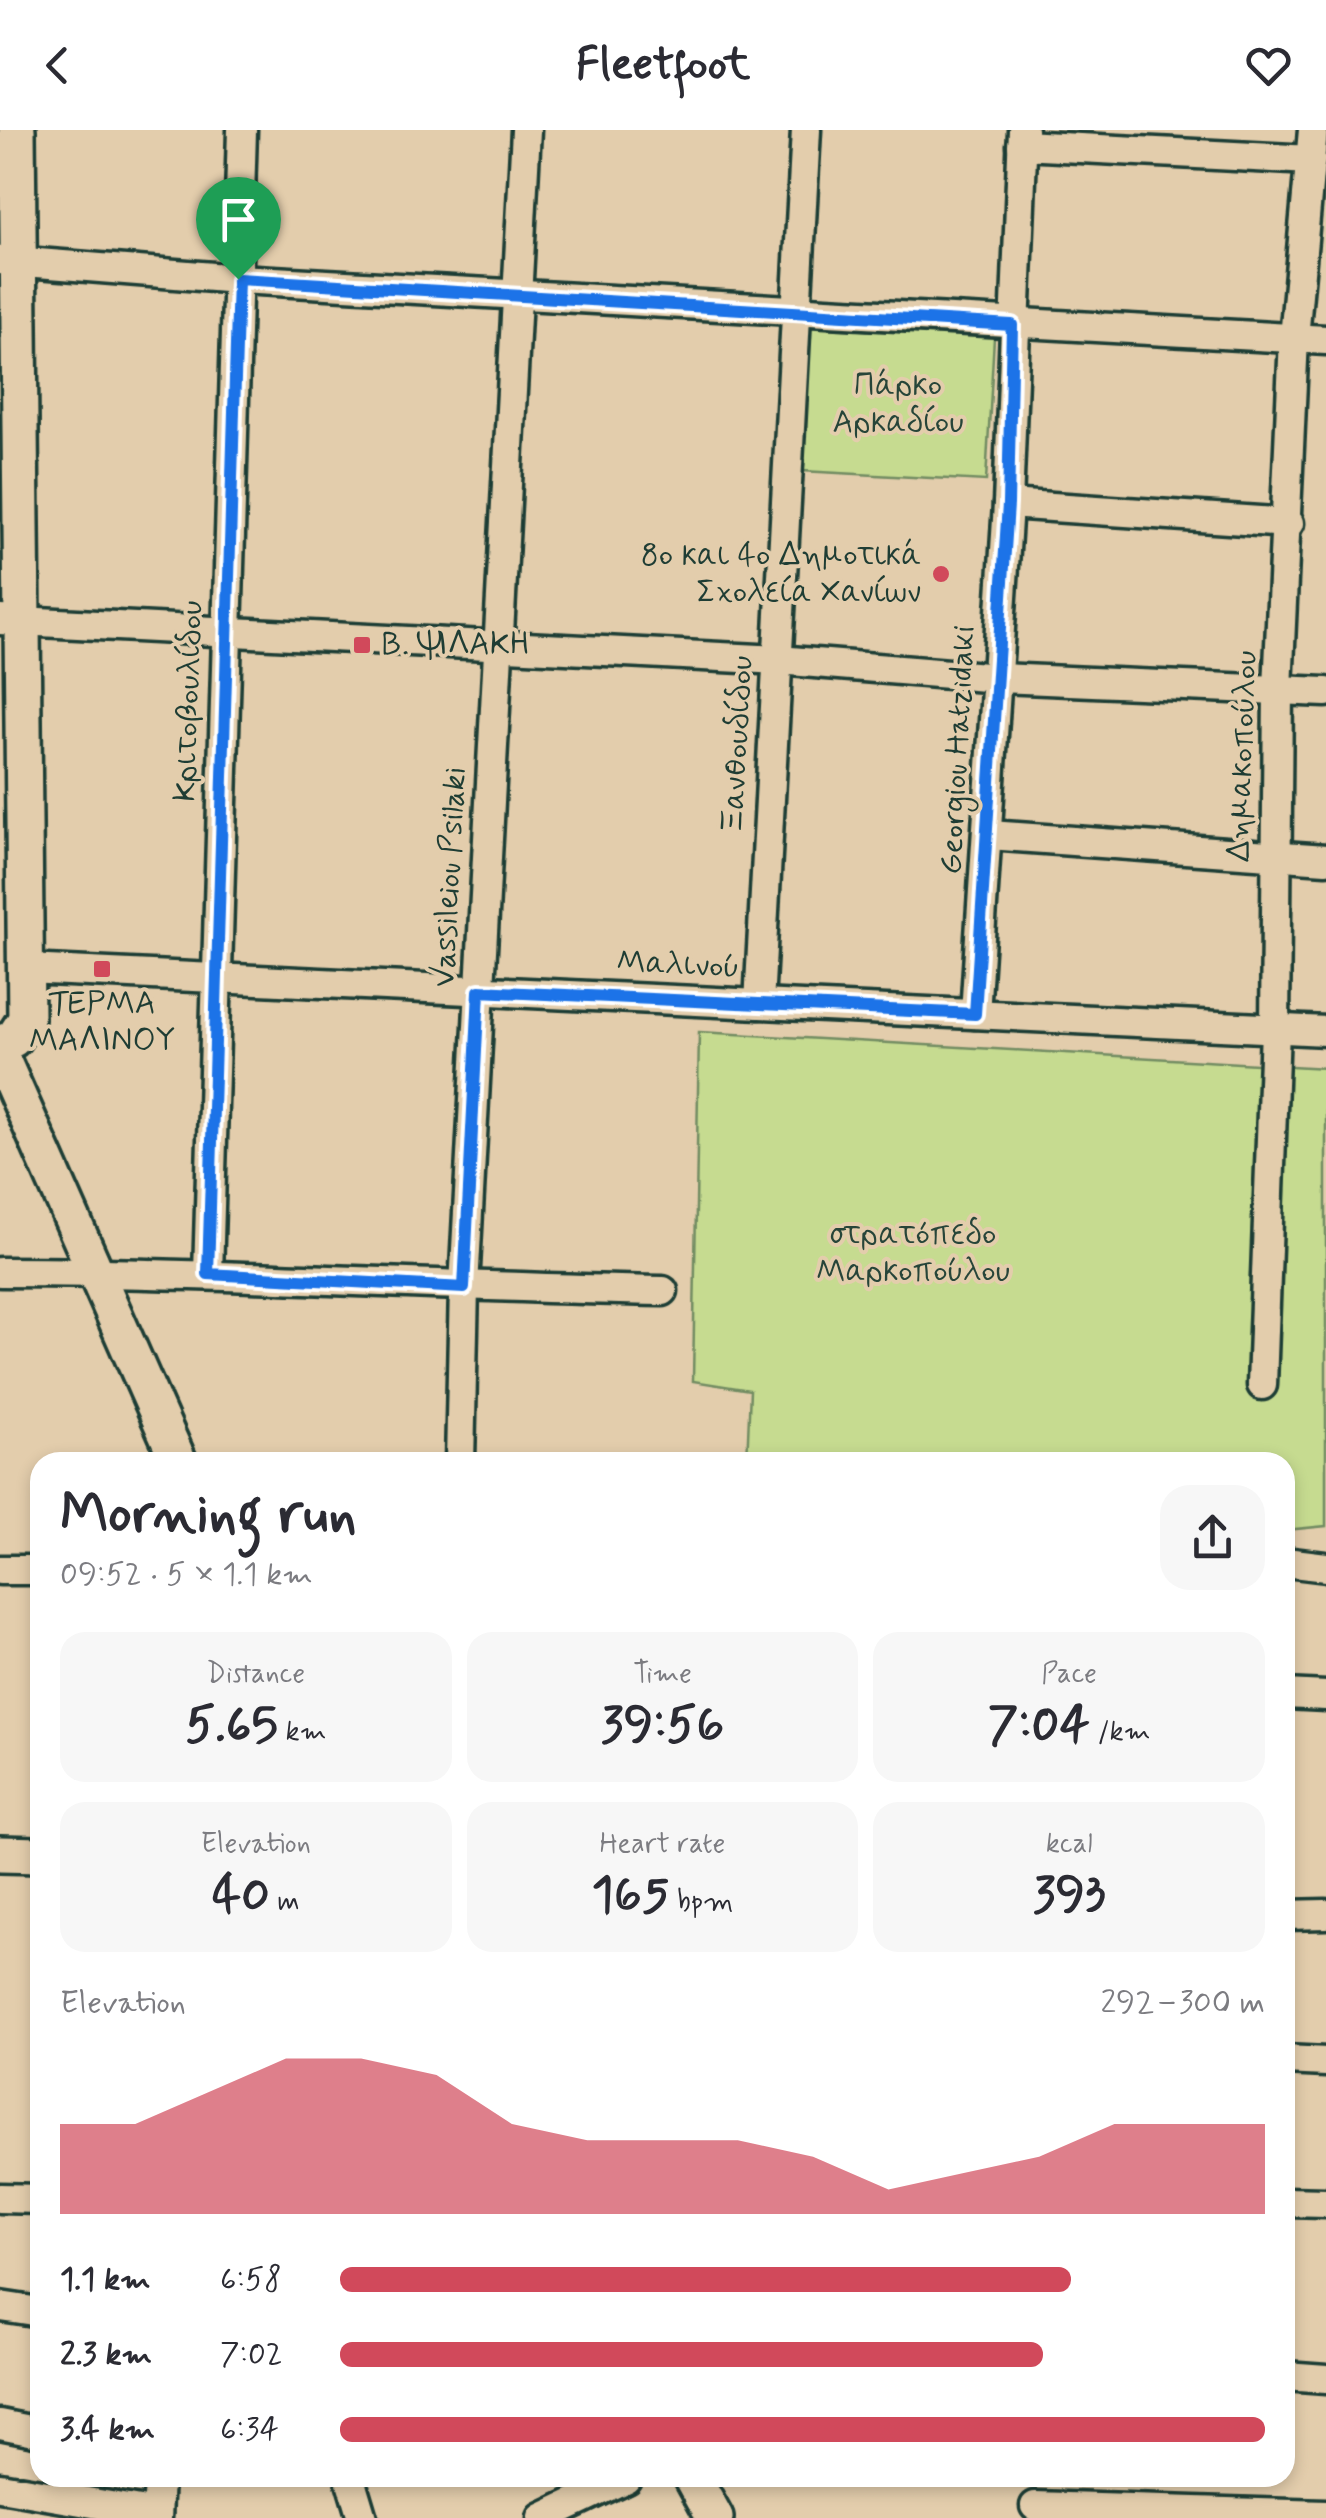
<!DOCTYPE html>
<meta charset="utf-8">
<style>
:root{--surface:#fff;--page:#f7f7f7;--text:#2b2b33;--muted:#7c7c81;--accent:#d1495b}
body{margin:0;font-family:Mynerve,sans-serif;background:var(--page);color:var(--text);height:100vh;display:flex;flex-direction:column;font-size:38px;white-space:nowrap}
*{box-sizing:border-box;margin:0}
p{font-size:32px;color:var(--muted)}
.icon{flex:none;width:55px;height:55px;fill:none;stroke:currentColor;stroke-width:2;stroke-linecap:round;stroke-linejoin:round}
.map{position:relative;flex:1;overflow:hidden}
.side{position:absolute;left:30px;top:1322px;width:1265px;height:1035px;display:flex;flex-direction:column;background:var(--surface);border-radius:30px;box-shadow:0 5px 15px #0003}
.side>*{flex:none}
.pin{position:absolute;display:grid;place-items:center;width:85px;height:85px;color:#fff;margin:-102px -42px;border-radius:50% 50% 50% 0;rotate:-45deg;box-shadow:0 0 10px #0007}
.pin .icon{rotate:45deg}
.round{display:grid;place-items:center;flex:none;width:105px;height:105px;border-radius:30px;background:var(--page)}
.headline{display:flex;align-items:center;justify-content:space-between;height:170px;padding:0 30px}
h1{font-size:55px;font-weight:700;line-height:75px}
.stats{display:grid;grid-template-columns:repeat(3,1fr);gap:15px;height:170px;padding:10px 30px}
.stats div{display:grid;align-content:center;border-radius:25px;background:var(--page);text-align:center}
.stats b{font-size:50px;font-weight:700}
.stats small{font-size:28px;font-weight:400}
.stats p{font-size:28px}
.chart{height:280px;padding:20px 30px}
.chart p{display:flex;justify-content:space-between}
.chart svg{width:100%;height:180px;margin-top:10px;fill:var(--accent);opacity:.7}
ul{padding:0 30px;list-style:none;font-size:32px}
li{display:grid;grid-template-columns:160px 120px 1fr;align-items:center;height:75px}
li i{height:25px;border-radius:12px;background:var(--accent)}
header{display:flex;justify-content:space-between;align-items:center;height:130px;padding:0 30px;background:var(--surface);font-size:45px;font-weight:700}
.map>svg:first-child{display:block}
.green{fill:#c6db90;stroke:#728c62;stroke-width:2.5}
.lines{fill:none;stroke-linecap:round;stroke-linejoin:round}
.minor-casing{stroke:#1f3d34;stroke-width:35}
.major-casing{stroke:#1f3d34;stroke-width:42}
.minor{stroke:#e3cdac;stroke-width:28}
.major{stroke:#e3cdac;stroke-width:35}
.route-casing{stroke:#fff;stroke-width:20}
.route{stroke:#1a73e8;stroke-width:12}
.poi-dot{fill:#d1495b;stroke:#e3cdac;stroke-width:4}
.labels{text-anchor:middle;dominant-baseline:central;stroke-width:8;stroke-linejoin:round;paint-order:stroke}
.park-label{font-size:32px;fill:#274539;stroke:#e3cdac}
.poi-label{font-size:32px;fill:#1f3d34;stroke:#e3cdac;text-anchor:end}
.street-label{font-size:32px;fill:#1f3d34;stroke:#e3cdac}
</style>
<header><svg class="icon" aria-label="back" viewBox="0 0 24 24"><path d="M15 5l-7 7 7 7"/></svg>Fleetfoot<svg class="icon" aria-label="heart" viewBox="0 0 24 24"><path d="M12 20l-8-8c-3-5 5-10 8-4 3-6 11-1 8 4z"/></svg></header>
<div class="map">
<svg width="1326" height="2388" viewBox="0 0 1326 2388">
<rect width="100%" height="100%" fill="#e3cdac"/>
<filter id="ink" filterUnits="userSpaceOnUse"><feTurbulence type="fractalNoise" baseFrequency=".01" numOctaves="2"/><feDisplacementMap in="SourceGraphic" scale="20" xChannelSelector="R" yChannelSelector="G"/><feConvolveMatrix kernelMatrix="1 2 1 2 8 2 1 2 1" color-interpolation-filters="sRGB"/></filter>
<g filter="url(#ink)">
<g class="green">
<path d="M809,197L994,207L986,351L802,341Z"/>
<path d="M699,902L1326,938V1396L1285,1400V1332H747L750,1260L693,1251Z"/>
</g>
<g class="lines">
<defs>
<g id="minor">
<path d="M1022,15L1311,30"/>
<path d="M0,130L238,149L1326,210"/>
<path d="M1008,374L1289,393"/>
<path d="M0,490L778,530L998,548L1326,562"/>
<path d="M989,705L1326,729"/>
<path d="M26,839L1326,901"/>
<path d="M759,874L806,0"/>
<path d="M975,884L1008,374L1023,0"/>
<path d="M0,1142C221,1142 442,1157 663,1161"/>
<path d="M208,1144L242,0"/>
<path d="M1262,1255L1275,899L1278,559L1294,208L1313,0"/>
<path d="M460,1332L464,1157L526,0"/>
<path d="M1285,1432L1326,1437"/>
<path d="M0,1440H40"/>
<path d="M1285,1564L1326,1566"/>
<path d="M1285,1785L1326,1784"/>
<path d="M1285,1930L1326,1932"/>
<path d="M0,2068L40,2069"/>
<path d="M1285,2072L1326,2073"/>
<path d="M0,2176L40,2182"/>
<path d="M1285,2246L1326,2249"/>
<path d="M0,2294L40,2302"/>
<path d="M350,2348L362,2388"/>
<path d="M0,2357L157,2384"/>
<path d="M1035,2376L1326,2385"/>
<path d="M157,2388L159,2348"/>
<path d="M542,2388L626,2348"/>
</g>
<g id="major">
<path d="M0,913L13,909L26,889L17,0"/>
<path d="M0,925L179,1332"/>
<path d="M0,1724L40,1725"/>
<path d="M693,2348L715,2388"/>
</g>
</defs>
<use href="#minor" class="minor-casing"/>
<use href="#major" class="major-casing"/>
<use href="#minor" class="minor"/>
<use href="#major" class="major"/>
</g>
</g>
<g class="lines" filter="url(#ink)">
<defs>
<path id="route" d="M238,149L1012,195L1008,374L975,884L479,861L464,1158L208,1144Z"/>
</defs>
<use href="#route" class="route-casing"/>
<use href="#route" class="route"/>
</g>
<g class="poi-dot">
<circle cx="941" cy="444" r="10"/>
<rect x="352" y="505" width="20" height="20" rx="5"/>
<rect x="92" y="829" width="20" height="20" rx="5"/>
</g>
<g class="labels">
<g class="park-label">
<text x="898" y="256">Πάρκο<tspan x="898" dy="37">Αρκαδίου</tspan></text>
<text x="913" y="1105">στρατόπεδο<tspan x="913" dy="37">Μαρκοπούλου</tspan></text>
</g>
<g class="poi-label">
<text x="921" y="426">8ο και 4ο Δημοτικά<tspan x="921" dy="37">Σχολεία Χανίων</tspan></text>
<text x="382" y="515" text-anchor="start">Β. ΨΙΛΑΚΗ</text>
<text x="102" y="874" text-anchor="middle">ΤΕΡΜΑ<tspan x="102" dy="37">ΜΑΛΙΝΟΥ</tspan></text>
</g>
<g class="street-label">
<text transform="translate(189 571) rotate(-88)">Κριτοβουλίδου</text>
<text transform="translate(738 615) rotate(-87)">Ξανθουδίδου</text>
<text transform="translate(958 620) rotate(-87)">Georgiou Hatzidaki</text>
<text transform="translate(1243 626) rotate(-88)">Δημακοπούλου</text>
<text transform="translate(450 747) rotate(-87)">Vassileiou Psilaki</text>
<text transform="translate(678 835) rotate(3)">Μαλινού</text>
</g>
</g>
</svg>
<div class="pin" style="left:238px;top:149px;background:#1e9e55"><svg class="icon" aria-label="arrive" viewBox="0 0 24 24"><path d="M6 21V4h12l-3 4 3 4H6"/></svg></div>
<section class="side">
<div class="headline"><div><h1>Morning run</h1><p>09:52 · 5 × 1.1 km</p></div><a class="round"><svg class="icon" aria-label="share" viewBox="0 0 24 24"><path d="M12 15V3M7 8l5-5 5 5M5 13v7h14v-7"/></svg></a></div>
<div class="stats">
<div><p>Distance</p><b>5.65<small> km</small></b></div>
<div><p>Time</p><b>39:56</b></div>
<div><p>Pace</p><b>7:04<small> /km</small></b></div>
</div>
<div class="stats">
<div><p>Elevation</p><b>40<small> m</small></b></div>
<div><p>Heart rate</p><b>165<small> bpm</small></b></div>
<div><p>kcal</p><b>393</b></div>
</div>
<div class="chart"><p><span>Elevation</span>292–300 m</p>
<svg viewBox="0 0 160 44" preserveAspectRatio="none"><path d="M0 44V22L10 22L20 14L30 6L40 6L50 10L60 22L70 26L80 26L90 26L100 30L110 38L120 34L130 30L140 22L150 22L160 22V44z"/></svg>
</div>
<ul>
<li><b>1.1 km</b>6:58<i style="width:79%"></i></li>
<li><b>2.3 km</b>7:02<i style="width:76%"></i></li>
<li><b>3.4 km</b>6:34<i style="width:100%"></i></li>
</ul>
</section>
</div>
